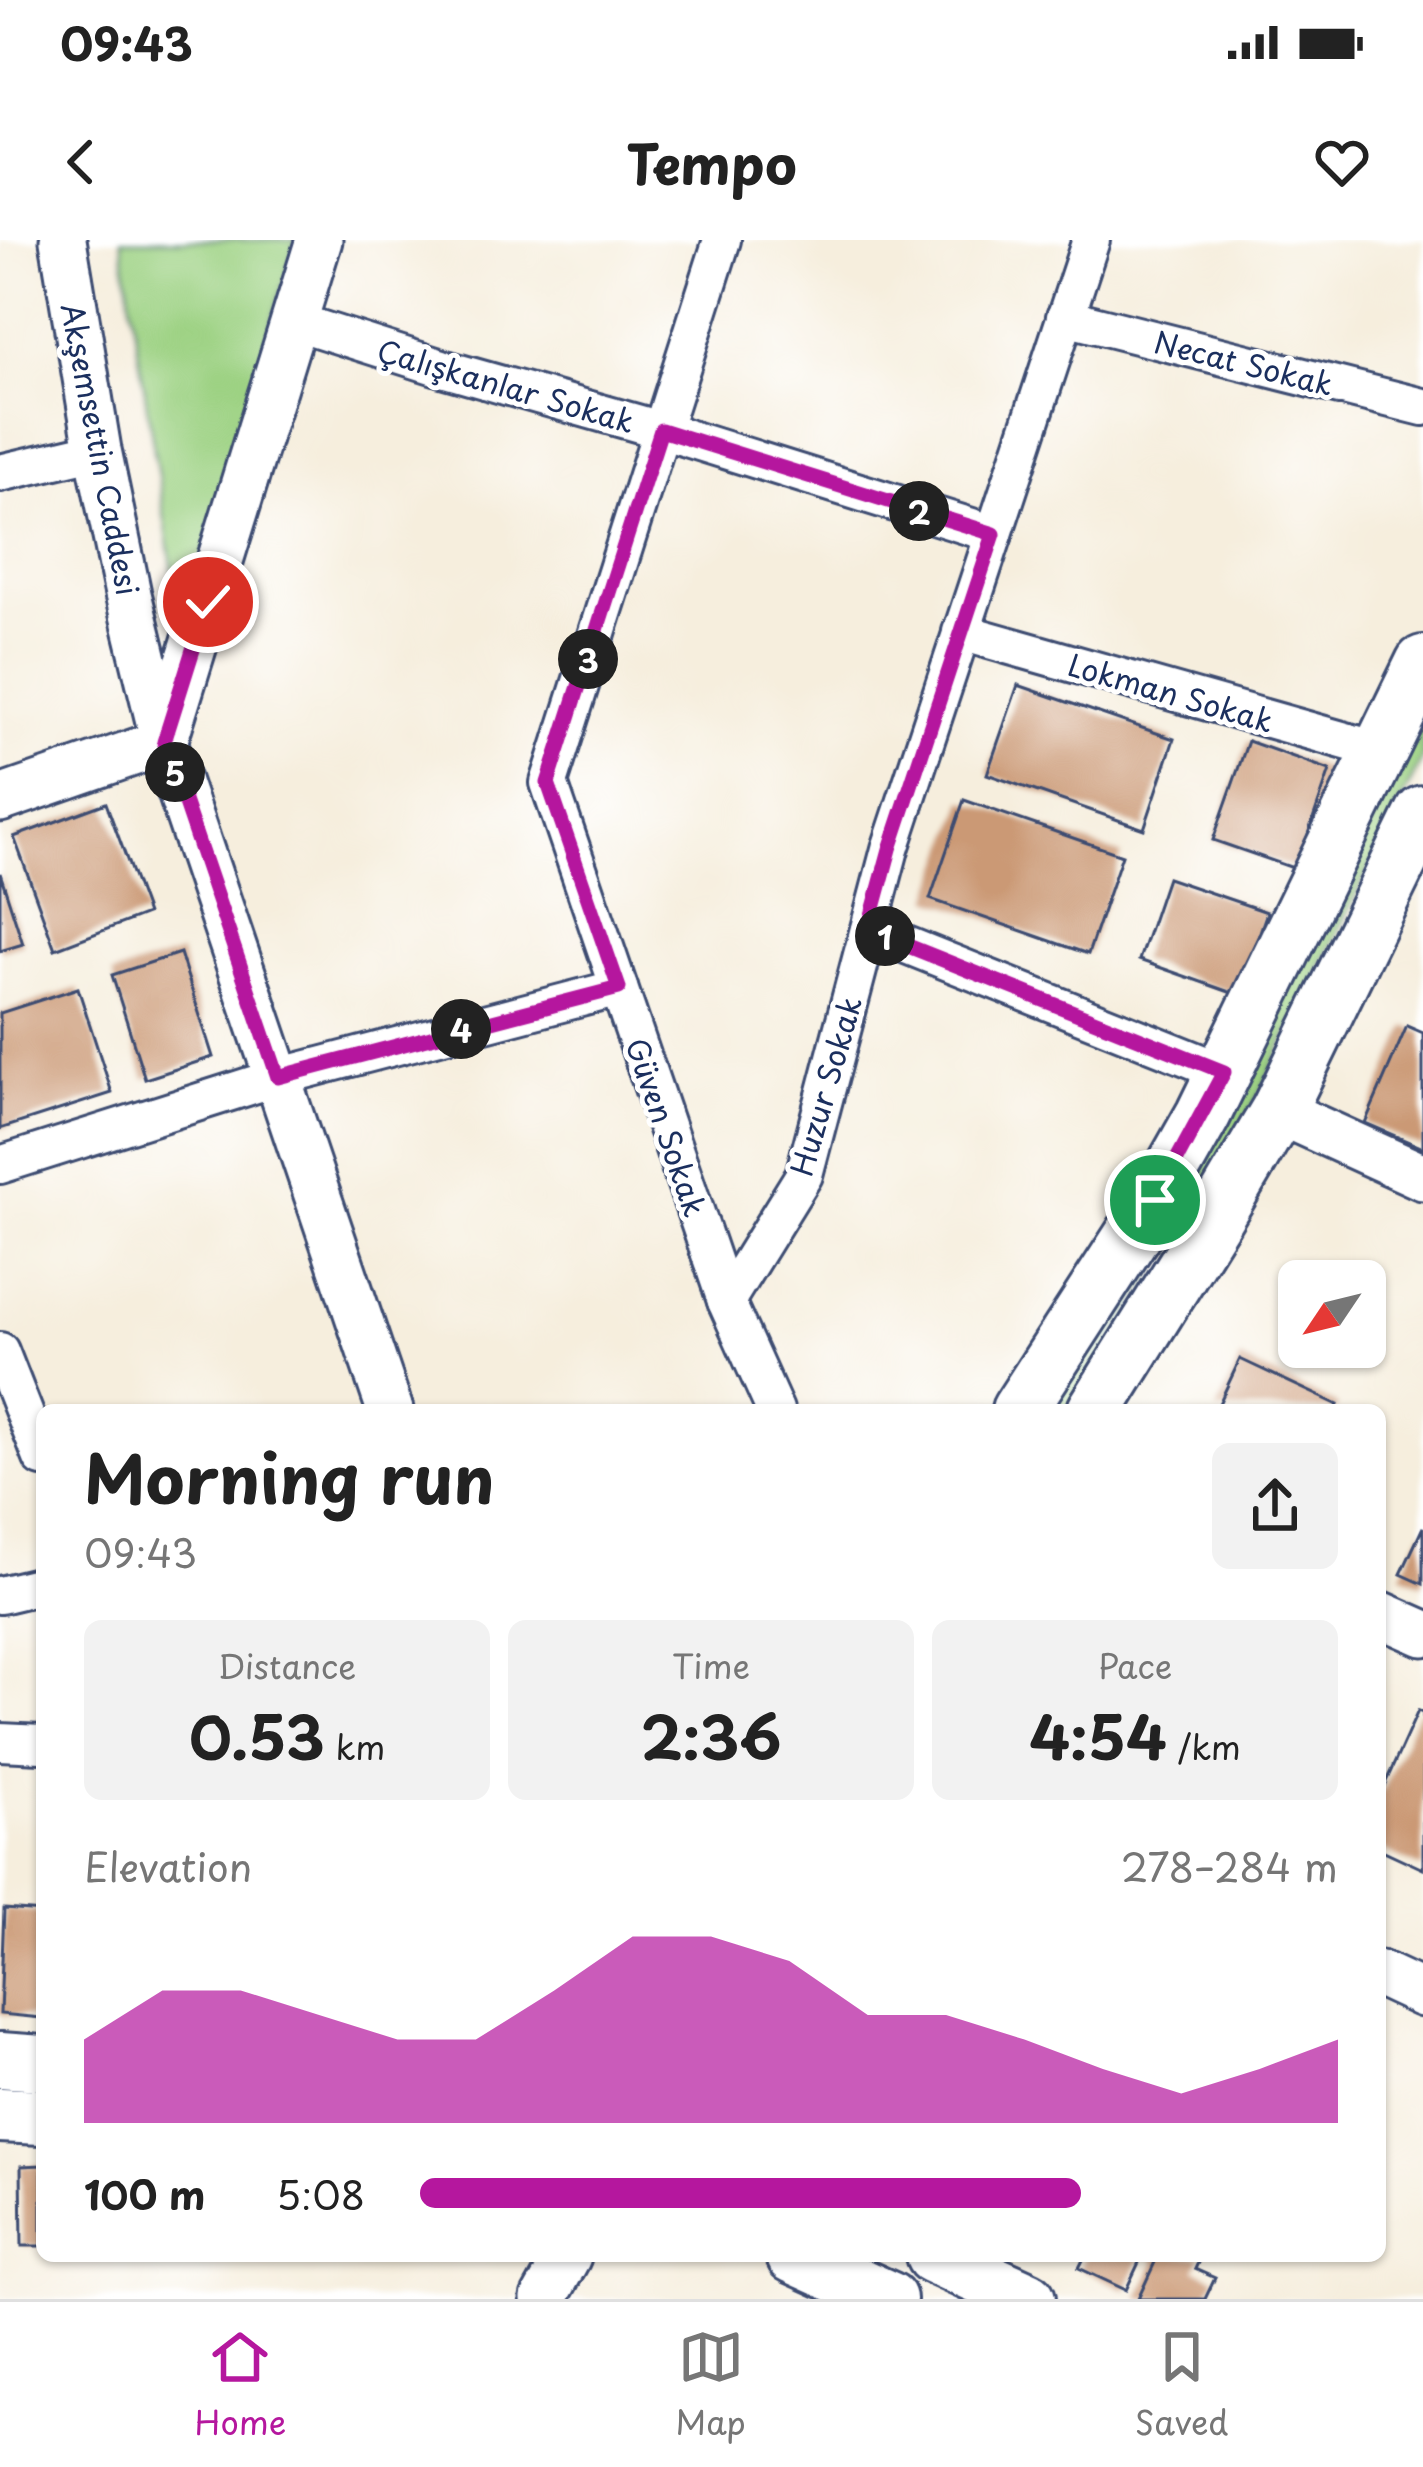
<!DOCTYPE html>
<meta charset="utf-8">
<style>
:root{--surface:#fff;--page:#f2f2f2;--text:#222;--muted:#767676;--line:#e0e0e0;--accent:#b5179e}
body{margin:0;font-family:"Playpen Sans",sans-serif;background:var(--page);color:var(--text);height:100vh;display:flex;flex-direction:column;font-size:45px;white-space:nowrap}
*{box-sizing:border-box;margin:0}
p{font-size:39px;color:var(--muted)}
.icon{flex:none;width:66px;height:66px;fill:none;stroke:currentColor;stroke-width:2;stroke-linecap:round;stroke-linejoin:round}
.map{position:relative;flex:1;overflow:hidden}
.side{position:absolute;left:36px;top:1164px;width:1350px;height:858px;display:flex;flex-direction:column;background:var(--surface);border-radius:18px;box-shadow:0 3px 9px #0004}
.side>*{flex:none}
.needle{width:78px;rotate:235deg}
.buttons{position:absolute;left:1278px;top:1020px;display:grid;gap:24px}
.buttons a{display:grid;place-items:center;width:108px;height:108px;border-radius:18px;background:var(--surface);box-shadow:0 3px 9px #0004;font-size:60px}
.pin{position:absolute;display:grid;place-items:center;width:102px;height:102px;color:#fff;margin:-51px;border:6px solid #fff;border-radius:50%;box-shadow:0 3px 12px #0007}
.km{position:absolute;width:60px;height:60px;margin:-30px;border-radius:50%;background:#222;color:#fff;font-size:33px;line-height:60px;text-align:center}
.round{display:grid;place-items:center;flex:none;width:126px;height:126px;border-radius:18px;background:var(--page)}
.head{display:flex;align-items:center;justify-content:space-between;height:204px;padding:0 48px}
h1{font-size:66px;font-weight:700;line-height:90px}
.figures{display:grid;grid-template-columns:repeat(3,1fr);gap:18px;height:204px;padding:12px 48px}
.figures div{display:grid;align-content:center;border-radius:18px;background:var(--page);text-align:center}
.figures b{font-size:60px;font-weight:700}
.figures small{font-size:33px;font-weight:400}
.figures p{font-size:33px}
.chart{height:336px;padding:24px 48px}
.chart p{display:flex;justify-content:space-between}
.chart svg{width:100%;height:216px;margin-top:12px;fill:var(--accent);opacity:.7}
ul{padding:0 48px;list-style:none;font-size:39px}
li{display:grid;grid-template-columns:192px 144px 1fr;align-items:center;height:90px}
li i{height:30px;border-radius:15px;background:var(--accent)}
.status{display:flex;justify-content:space-between;align-items:center;height:84px;padding:0 60px;background:var(--surface);direction:ltr}
.status svg{height:33px;fill:currentColor}
header{display:flex;justify-content:space-between;align-items:center;height:156px;padding:0 48px;background:var(--surface);font-size:54px;font-weight:700}
.tab-bar{display:flex;justify-content:space-around;align-items:center;height:168px;border-top:3px solid var(--line);background:var(--surface);font-size:33px;color:var(--muted)}
.tab-bar a{display:grid;justify-items:center;gap:6px}
.tab-bar .active{color:var(--accent)}
.map>svg:first-child{display:block}
.green{fill:#9dd283;stroke:#5c8070;stroke-width:3}
.building{fill:#cb9974}
.lines{fill:none;stroke-linecap:round;stroke-linejoin:round}
.minor-casing{stroke:#3c4c71;stroke-width:42}
.tertiary-casing{stroke:#3c4c71;stroke-width:51}
.secondary-casing{stroke:#3c4c71;stroke-width:60}
.minor{stroke:#fff;stroke-width:36}
.tertiary{stroke:#fff;stroke-width:45}
.secondary{stroke:#fff;stroke-width:54}
.route-casing{stroke:#fff;stroke-width:24}
.route{stroke:#b5179e;stroke-width:15}
.labels{text-anchor:middle;dominant-baseline:central;stroke-width:10;stroke-linejoin:round;paint-order:stroke}
.street-label{font-size:30px;fill:#1b2f5e;stroke:#fff}
</style>
<div class="status"><b>09:43</b><svg viewBox="0 0 49 12"><path d="M0 12V9h3v3zM5 12V6h3v6zM10 12V3h3v9zM15 12V0h3v12zM26 1h20v11H26zM47 4h2v5h-2z"/></svg></div>
<header><svg class="icon" aria-label="back" viewBox="0 0 24 24"><path d="M15 5l-7 7 7 7"/></svg>Tempo<svg class="icon" aria-label="heart" viewBox="0 0 24 24"><path d="M12 20l-8-8c-3-5 5-10 8-4 3-6 11-1 8 4z"/></svg></header>
<div class="map">
<svg width="1423" height="2059" viewBox="0 0 1423 2059">
<rect width="100%" height="100%" fill="#fff"/>
<filter id="ink" filterUnits="userSpaceOnUse"><feTurbulence type="fractalNoise" baseFrequency=".00833" numOctaves="2"/><feDisplacementMap in="SourceGraphic" scale="24" xChannelSelector="R" yChannelSelector="G"/><feConvolveMatrix kernelMatrix="1 2 1 2 8 2 1 2 1" color-interpolation-filters="sRGB"/></filter>
<filter id="wash" filterUnits="userSpaceOnUse"><feTurbulence type="fractalNoise" baseFrequency=".004" numOctaves="4" result="noise"/><feDisplacementMap in="SourceGraphic" scale="48" xChannelSelector="R" yChannelSelector="G"/><feGaussianBlur stdDeviation="2.7" result="paint"/><feColorMatrix in="noise" values="0 0 0 0 0 0 0 0 0 0 0 0 0 0 0 0 0 1.4 0 .05"/><feComposite in="paint" operator="in"/></filter>
<g filter="url(#wash)">
<rect width="100%" height="100%" fill="#f6eedd"/>
<g class="green">
<path d="M121,0H296L182,390Z"/>
<path d="M1423,460V517L1258,856L1072,1170H1040Z"/>
</g>
<g id="blocks">
<g class="building">
<path d="M1018,445L1174,499L1144,589L987,534Z"/>
<path d="M1248,501L1330,530L1296,629L1213,600Z"/>
<path d="M964,560L1122,615L1088,714L930,659Z"/>
<path d="M106,563L147,674L55,709L14,597Z"/>
<path d="M0,633L23,704L0,711Z"/>
<path d="M1167,638L1267,672L1238,755L1139,720Z"/>
<path d="M180,713L213,817L145,839L112,735Z"/>
<path d="M78,748L112,853L0,889V773Z"/>
<path d="M1407,786L1423,793V908L1365,883Z"/>
<path d="M1240,1119L1338,1165L1336,1170H1216Z"/>
<path d="M1423,1287V1344L1401,1334Z"/>
<path d="M1418,1471L1423,1473V1629L1380,1609V1555Z"/>
<path d="M4,1669L42,1672V1778L0,1774Z"/>
<path d="M42,1925V2006H22L21,1926Z"/>
<path d="M1085,2016H1142L1126,2050L1079,2028Z"/>
<path d="M1148,2016H1201L1195,2029L1215,2038L1205,2059H1138L1156,2020Z"/>
</g>
</g>
</g>
<g filter="url(#ink)">
<use href="#blocks" fill-opacity="0" stroke="#3c4c71" stroke-width="3"/>
<g class="lines">
<defs>
<g id="minor">
<path d="M722,0L549,543L726,1061L775,1170"/>
<path d="M1065,77L1423,167"/>
<path d="M294,81L442,128L661,190L994,294"/>
<path d="M0,233L98,210"/>
<path d="M961,392L1381,511"/>
<path d="M869,690L1224,832"/>
<path d="M0,925L278,837L619,748"/>
<path d="M726,1061L804,935L890,609L1091,0"/>
<path d="M0,1111L42,1218"/>
<path d="M0,1355L42,1345"/>
<path d="M0,1502L42,1504"/>
</g>
<g id="tertiary">
<path d="M63,0L98,210L128,354L164,502L390,1170"/>
<path d="M0,559L164,502L319,0"/>
<path d="M1278,871L1423,937"/>
<path d="M1380,1374L1423,1393"/>
<path d="M1380,1734L1423,1754"/>
<path d="M544,2059L568,2016"/>
</g>
<g id="secondary">
<path d="M1019,1170L1155,960L1203,875L1423,423"/>
<path d="M1095,1170L1216,976L1278,871L1423,573"/>
<path d="M0,1820L42,1823"/>
<path d="M0,1875L42,1877"/>
<path d="M794,2016L889,2059"/>
<path d="M933,2016L1028,2059"/>
</g>
</defs>
<use href="#minor" class="minor-casing"/>
<use href="#tertiary" class="tertiary-casing"/>
<use href="#secondary" class="secondary-casing"/>
<use href="#minor" class="minor"/>
<use href="#tertiary" class="tertiary"/>
<use href="#secondary" class="secondary"/>
</g>
</g>
<g class="lines" filter="url(#ink)">
<defs>
<path id="route" d="M208,362L164,502L278,837L619,748L548,543L661,190L994,294L890,609L868,690L1224,832L1155,960"/>
</defs>
<use href="#route" class="route-casing"/>
<use href="#route" class="route"/>
</g>
<g class="labels">
<g class="street-label">
<text transform="translate(1244 122) rotate(14)">Necat Sokak</text>
<text transform="translate(506 145) rotate(16)">Çalışkanlar Sokak</text>
<text transform="translate(101 209) rotate(79)">Akşemsettin Caddesi</text>
<text transform="translate(1171 452) rotate(16)">Lokman Sokak</text>
<text transform="translate(825 846) rotate(-74)">Huzur Sokak</text>
<text transform="translate(667 887) rotate(71)">Güven Sokak</text>
</g>
</g>
</svg>
<div class="buttons">
<a><svg class="needle" viewBox="-14 -14 28 28"><path d="M0-13l5 13h-10z" fill="#e53935"/><path d="M0 13l5-13h-10z" fill="#767676"/></svg></a>
</div>
<div class="pin" style="left:1155px;top:960px;background:#1e9e55"><svg class="icon" aria-label="arrive" viewBox="0 0 24 24"><path d="M6 21V4h12l-3 4 3 4H6"/></svg></div>
<div class="pin" style="left:208px;top:362px;background:#d93025"><svg class="icon" aria-label="check" viewBox="0 0 24 24"><path d="M5 12l5 5 9-10"/></svg></div>
<b class="km" style="left:885px;top:696px">1</b>
<b class="km" style="left:919px;top:271px">2</b>
<b class="km" style="left:588px;top:419px">3</b>
<b class="km" style="left:461px;top:789px">4</b>
<b class="km" style="left:175px;top:532px">5</b>
<section class="side">
<div class="head"><div><h1>Morning run</h1><p>09:43</p></div><a class="round"><svg class="icon" aria-label="share" viewBox="0 0 24 24"><path d="M12 15V3M7 8l5-5 5 5M5 13v7h14v-7"/></svg></a></div>
<div class="figures">
<div><p>Distance</p><b>0.53<small> km</small></b></div>
<div><p>Time</p><b>2:36</b></div>
<div><p>Pace</p><b>4:54<small> /km</small></b></div>
</div>
<div class="chart"><p><span>Elevation</span>278–284 m</p>
<svg viewBox="0 0 160 44" preserveAspectRatio="none"><path d="M0 44V27L10 17L20 17L30 22L40 27L50 27L60 17L70 6L80 6L90 11L100 22L110 22L120 27L130 33L140 38L150 33L160 27V44z"/></svg>
</div>
<ul>
<li><b>100 m</b>5:08<i style="width:72%"></i></li>
</ul>
</section>
</div>
<nav class="tab-bar">
<a class="active"><svg class="icon" aria-label="home" viewBox="0 0 24 24"><path d="M3 11l9-7 9 7M6 9v11h12V9"/></svg>Home</a>
<a><svg class="icon" aria-label="map" viewBox="0 0 24 24"><path d="M3 6l6-2 6 2 6-2v14l-6 2-6-2-6 2zM9 4v14M15 6v14"/></svg>Map</a>
<a><svg class="icon" aria-label="saved" viewBox="0 0 24 24"><path d="M7 4h10v16l-5-4-5 4z"/></svg>Saved</a>
</nav>
